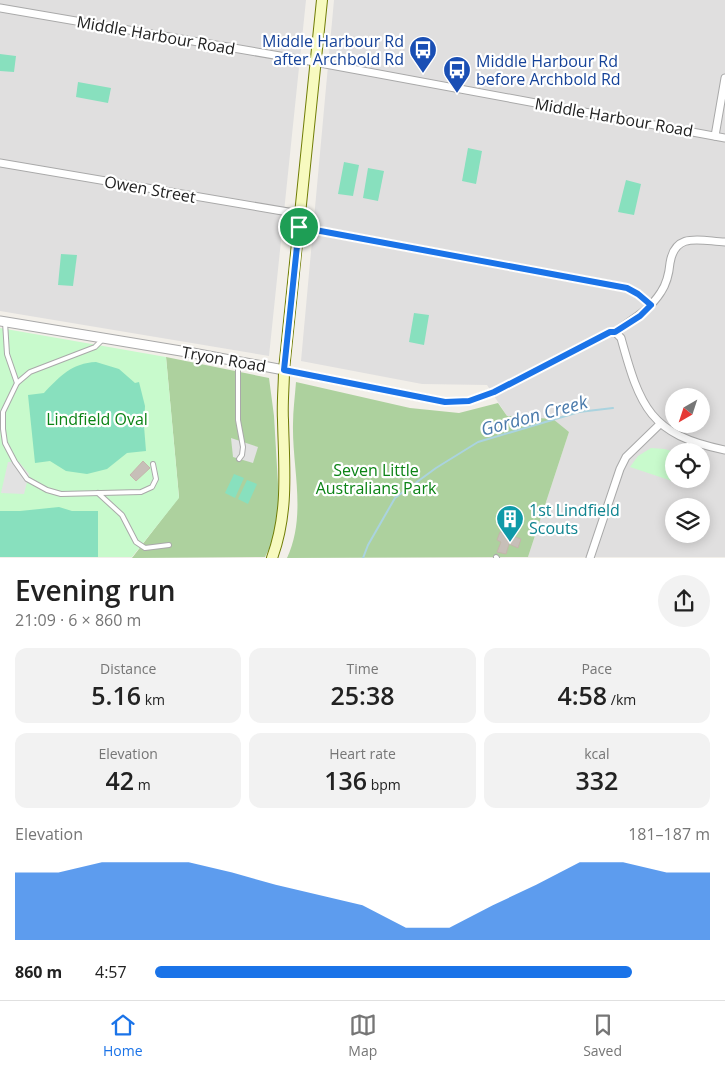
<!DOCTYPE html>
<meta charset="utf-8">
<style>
:root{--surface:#fff;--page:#f2f2f2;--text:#222;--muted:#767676;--line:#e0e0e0;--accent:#1a73e8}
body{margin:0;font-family:"Open Sans",sans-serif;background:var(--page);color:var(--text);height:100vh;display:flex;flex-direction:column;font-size:19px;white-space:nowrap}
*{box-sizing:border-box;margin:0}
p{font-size:16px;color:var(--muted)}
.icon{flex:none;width:28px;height:28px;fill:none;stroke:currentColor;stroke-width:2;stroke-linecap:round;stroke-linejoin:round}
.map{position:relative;height:558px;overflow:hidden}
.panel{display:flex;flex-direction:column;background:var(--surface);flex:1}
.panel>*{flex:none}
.needle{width:32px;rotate:219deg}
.tools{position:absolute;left:665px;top:388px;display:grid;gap:10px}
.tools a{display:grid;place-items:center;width:45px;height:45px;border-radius:50%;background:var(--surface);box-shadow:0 2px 12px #0003;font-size:25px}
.pin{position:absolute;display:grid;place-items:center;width:42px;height:42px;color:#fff;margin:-21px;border:2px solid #fff;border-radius:50%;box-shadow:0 1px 5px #0007}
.round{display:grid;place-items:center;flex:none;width:52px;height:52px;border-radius:26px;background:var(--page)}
.summary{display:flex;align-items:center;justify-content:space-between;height:85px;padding:0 15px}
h1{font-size:28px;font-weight:600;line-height:38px}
.figures{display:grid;grid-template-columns:repeat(3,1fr);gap:8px;height:85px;padding:5px 15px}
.figures div{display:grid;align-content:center;border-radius:12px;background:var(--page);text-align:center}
.figures b{font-size:25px;font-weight:600}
.figures small{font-size:14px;font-weight:400}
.figures p{font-size:14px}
.chart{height:140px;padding:10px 15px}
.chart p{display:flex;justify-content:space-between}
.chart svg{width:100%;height:90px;margin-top:5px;fill:var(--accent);opacity:.7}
ul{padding:0 15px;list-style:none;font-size:16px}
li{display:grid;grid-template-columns:80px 60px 1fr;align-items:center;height:38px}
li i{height:12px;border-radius:6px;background:var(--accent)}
.tabs{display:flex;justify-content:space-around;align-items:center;height:70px;border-top:1px solid var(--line);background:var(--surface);font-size:14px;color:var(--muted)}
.tabs a{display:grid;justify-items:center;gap:2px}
.tabs .on{color:var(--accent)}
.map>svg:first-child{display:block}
.residential{fill:#e0dfdf;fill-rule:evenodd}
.forest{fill:#add19e}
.park{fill:#c8facc}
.pitch{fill:#88e0be}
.parking{fill:#e2e2e2}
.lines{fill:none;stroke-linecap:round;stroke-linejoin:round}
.stream{stroke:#aad3df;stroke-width:2}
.building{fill:#c7bfb8;stroke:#c4b6ab}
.service-casing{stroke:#a9a9a9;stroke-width:6}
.minor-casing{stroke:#a9a9a9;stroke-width:9}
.tertiary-casing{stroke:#a9a9a9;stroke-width:11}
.secondary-casing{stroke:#707d05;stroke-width:12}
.service{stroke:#fff;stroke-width:4}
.minor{stroke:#fff;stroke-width:7}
.tertiary{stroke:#fff;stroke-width:9}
.secondary{stroke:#f7fabf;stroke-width:10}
.route-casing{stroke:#fff;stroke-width:10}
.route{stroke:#1a73e8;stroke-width:6}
.labels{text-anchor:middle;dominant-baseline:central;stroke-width:4.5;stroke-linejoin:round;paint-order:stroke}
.street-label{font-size:16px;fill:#222;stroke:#fff}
.transit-label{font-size:16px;fill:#164399;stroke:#fff;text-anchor:end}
.park-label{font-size:16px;fill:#0c8416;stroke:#fff}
.culture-label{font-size:16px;fill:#0d838f;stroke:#fff;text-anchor:start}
.water-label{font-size:18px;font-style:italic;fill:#4a7aab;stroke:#fff}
</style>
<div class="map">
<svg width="725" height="558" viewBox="0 0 725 558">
<rect width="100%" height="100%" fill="#f2efe9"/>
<g class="residential">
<path d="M0,0H306L269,356L0,311Z"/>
<path d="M334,0H725V557H528L569,432L507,416L487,385L422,384L301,361ZM674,396H701V424H674ZM674,451H701V479H674ZM674,506H701V534H674Z"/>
</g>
<g class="forest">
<path d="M166,357L269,378L274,416L279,501L273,541L265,557L132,558L179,497Z"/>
<path d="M296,382L410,408L459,413L498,403L507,416L553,419L569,432L528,557L287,558C307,515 292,468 293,424C293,410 295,396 296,382Z"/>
</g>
<g class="park">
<path d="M0,328L166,357L179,498L132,557H0Z"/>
<path d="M651,448L665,449L674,452L675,482L630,467L638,456Z"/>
</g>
<g class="pitch">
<path d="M0,54L16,56L14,72L0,71Z"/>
<path d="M78,82L111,88L108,103L76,97Z"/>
<path d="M468,148L482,151L476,184L462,181Z"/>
<path d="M344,162L359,165L353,196L338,194Z"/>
<path d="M368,168L384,171L378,201L363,198Z"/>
<path d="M626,180L641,184L634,215L618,212Z"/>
<path d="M61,254L77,255L73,286L58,285Z"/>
<path d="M414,313L429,315L424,345L409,342Z"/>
<path d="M96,362L119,369L135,383L139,382L145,406L144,426L146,451L127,453L107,469L87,474L66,471L50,461L35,463L28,395L44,393C60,376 72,363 96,362Z"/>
<path d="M234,474L244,478L235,498L225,493Z"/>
<path d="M247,480L257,484L248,504L238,499Z"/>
<path d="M59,507L72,511H98V557H0V511H20Z"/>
</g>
<g class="parking">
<path d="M231,438L258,447L253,463L233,457Z"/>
<path d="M8,462H19L29,474L24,494L1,493Z"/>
</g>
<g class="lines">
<path class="stream" d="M363,558L368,545L395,498L436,468L478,442L579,412L613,408"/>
</g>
<g class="building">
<path d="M143,461L150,468L136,481L130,475Z"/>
<path d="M500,532L521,539L518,548L509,544L506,554L497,552L501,542L497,540Z"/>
</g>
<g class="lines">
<defs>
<g id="service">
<path d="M5,322L7,354L17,383"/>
<path d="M103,339L95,347L30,372L17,383L3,412V429L5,443L15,462L27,479L47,490L61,494L141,492L152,487L156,479L153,464"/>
<path d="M238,361V420L243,447L242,455L239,459"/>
<path d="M98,493L122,515L136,542L145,548L169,545"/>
<path d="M496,557L497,558"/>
</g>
<g id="minor">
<path d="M0,8L309,61L725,138"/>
<path d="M715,136L725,78"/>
<path d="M0,163L300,214"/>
<path d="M299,227L627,288L638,294L651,305"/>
<path d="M615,332C632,319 649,311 661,292C667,283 669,274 670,263C675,231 701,241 725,242"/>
<path d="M284,370L445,402L469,401L494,392L610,332H615L621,338C640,407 650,435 725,450"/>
<path d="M590,558L620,469L626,457L660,424"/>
</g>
<path id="tertiary" d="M0,321L193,353L284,370"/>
<path id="secondary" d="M272,558C289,512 284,467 283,420C282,403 284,386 284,370L322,0"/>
</defs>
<use href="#service" class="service-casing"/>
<use href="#minor" class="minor-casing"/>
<use href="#tertiary" class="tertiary-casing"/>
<use href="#secondary" class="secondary-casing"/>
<use href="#service" class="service"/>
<use href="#minor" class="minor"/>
<use href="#tertiary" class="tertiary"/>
<use href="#secondary" class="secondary"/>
</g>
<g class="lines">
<defs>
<path id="route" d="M299,227L627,288L638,294L651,305L640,316L615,332H610L494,392L469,401L445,402L284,370Z"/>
</defs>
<use href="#route" class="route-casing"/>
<use href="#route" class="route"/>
</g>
<defs>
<symbol id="bus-pin" viewBox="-11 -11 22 30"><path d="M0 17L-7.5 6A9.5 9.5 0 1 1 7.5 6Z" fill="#1a4fb4" stroke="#fff"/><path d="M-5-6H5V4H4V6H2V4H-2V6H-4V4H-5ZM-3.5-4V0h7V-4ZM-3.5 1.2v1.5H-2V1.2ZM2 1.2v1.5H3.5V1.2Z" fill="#fff"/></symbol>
<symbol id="building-pin" viewBox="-11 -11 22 30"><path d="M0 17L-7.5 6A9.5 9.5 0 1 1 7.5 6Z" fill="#0f9aa8" stroke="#fff"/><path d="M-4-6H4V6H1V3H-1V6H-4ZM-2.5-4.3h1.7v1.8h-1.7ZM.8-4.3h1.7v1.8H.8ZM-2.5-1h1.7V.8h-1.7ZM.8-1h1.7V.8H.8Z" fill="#fff"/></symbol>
</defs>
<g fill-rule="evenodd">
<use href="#bus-pin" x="407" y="34" width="32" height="43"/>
<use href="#bus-pin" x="441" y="54" width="32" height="43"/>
<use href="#building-pin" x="494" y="503" width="32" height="43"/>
</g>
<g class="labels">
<g class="street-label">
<text transform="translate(156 35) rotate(10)">Middle Harbour Road</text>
<text transform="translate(614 117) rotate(10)">Middle Harbour Road</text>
<text transform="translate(150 189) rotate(10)">Owen Street</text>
<text transform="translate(224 359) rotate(10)">Tryon Road</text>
</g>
<g class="transit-label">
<text x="404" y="41">Middle Harbour Rd<tspan x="404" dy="18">after Archbold Rd</tspan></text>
<text x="476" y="61" text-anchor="start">Middle Harbour Rd<tspan x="476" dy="18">before Archbold Rd</tspan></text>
</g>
<g class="park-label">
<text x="97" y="419">Lindfield Oval</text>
<text x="376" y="470">Seven Little<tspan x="376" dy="18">Australians Park</tspan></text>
</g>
<g class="culture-label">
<text x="529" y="510">1st Lindfield<tspan x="529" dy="18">Scouts</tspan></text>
</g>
<g class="water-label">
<text transform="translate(534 415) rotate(-15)">Gordon Creek</text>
</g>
</g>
</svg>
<div class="tools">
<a><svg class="needle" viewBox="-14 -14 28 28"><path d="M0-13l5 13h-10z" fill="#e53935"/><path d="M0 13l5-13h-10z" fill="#767676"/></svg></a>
<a><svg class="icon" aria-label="locate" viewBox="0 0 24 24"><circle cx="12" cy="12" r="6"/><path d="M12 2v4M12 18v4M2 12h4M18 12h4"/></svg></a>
<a><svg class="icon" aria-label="layers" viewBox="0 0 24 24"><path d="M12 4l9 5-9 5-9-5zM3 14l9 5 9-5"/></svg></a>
</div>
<div class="pin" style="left:299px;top:227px;background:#1e9e55"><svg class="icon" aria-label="arrive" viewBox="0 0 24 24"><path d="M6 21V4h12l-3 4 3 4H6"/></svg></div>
</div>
<section class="panel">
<div class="summary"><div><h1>Evening run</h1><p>21:09 · 6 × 860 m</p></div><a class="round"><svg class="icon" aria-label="share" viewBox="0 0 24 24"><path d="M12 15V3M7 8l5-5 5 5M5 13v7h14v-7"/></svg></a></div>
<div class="figures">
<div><p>Distance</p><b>5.16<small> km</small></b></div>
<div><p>Time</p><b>25:38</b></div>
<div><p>Pace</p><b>4:58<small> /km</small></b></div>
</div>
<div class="figures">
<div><p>Elevation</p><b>42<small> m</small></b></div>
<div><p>Heart rate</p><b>136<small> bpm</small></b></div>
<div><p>kcal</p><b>332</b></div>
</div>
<div class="chart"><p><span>Elevation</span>181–187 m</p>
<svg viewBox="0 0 160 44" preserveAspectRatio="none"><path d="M0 44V11L10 11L20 6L30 6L40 6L50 11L60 17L70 22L80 27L90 38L100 38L110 27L120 17L130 6L140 6L150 11L160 11V44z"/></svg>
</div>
<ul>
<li><b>860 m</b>4:57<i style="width:86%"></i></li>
</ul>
</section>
<nav class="tabs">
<a class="on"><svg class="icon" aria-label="home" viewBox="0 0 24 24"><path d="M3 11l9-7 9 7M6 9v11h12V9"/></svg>Home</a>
<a><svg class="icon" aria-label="map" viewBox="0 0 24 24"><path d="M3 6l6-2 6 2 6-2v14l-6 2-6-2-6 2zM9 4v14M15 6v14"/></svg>Map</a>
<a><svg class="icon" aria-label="saved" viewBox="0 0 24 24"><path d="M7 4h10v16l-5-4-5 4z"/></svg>Saved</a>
</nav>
